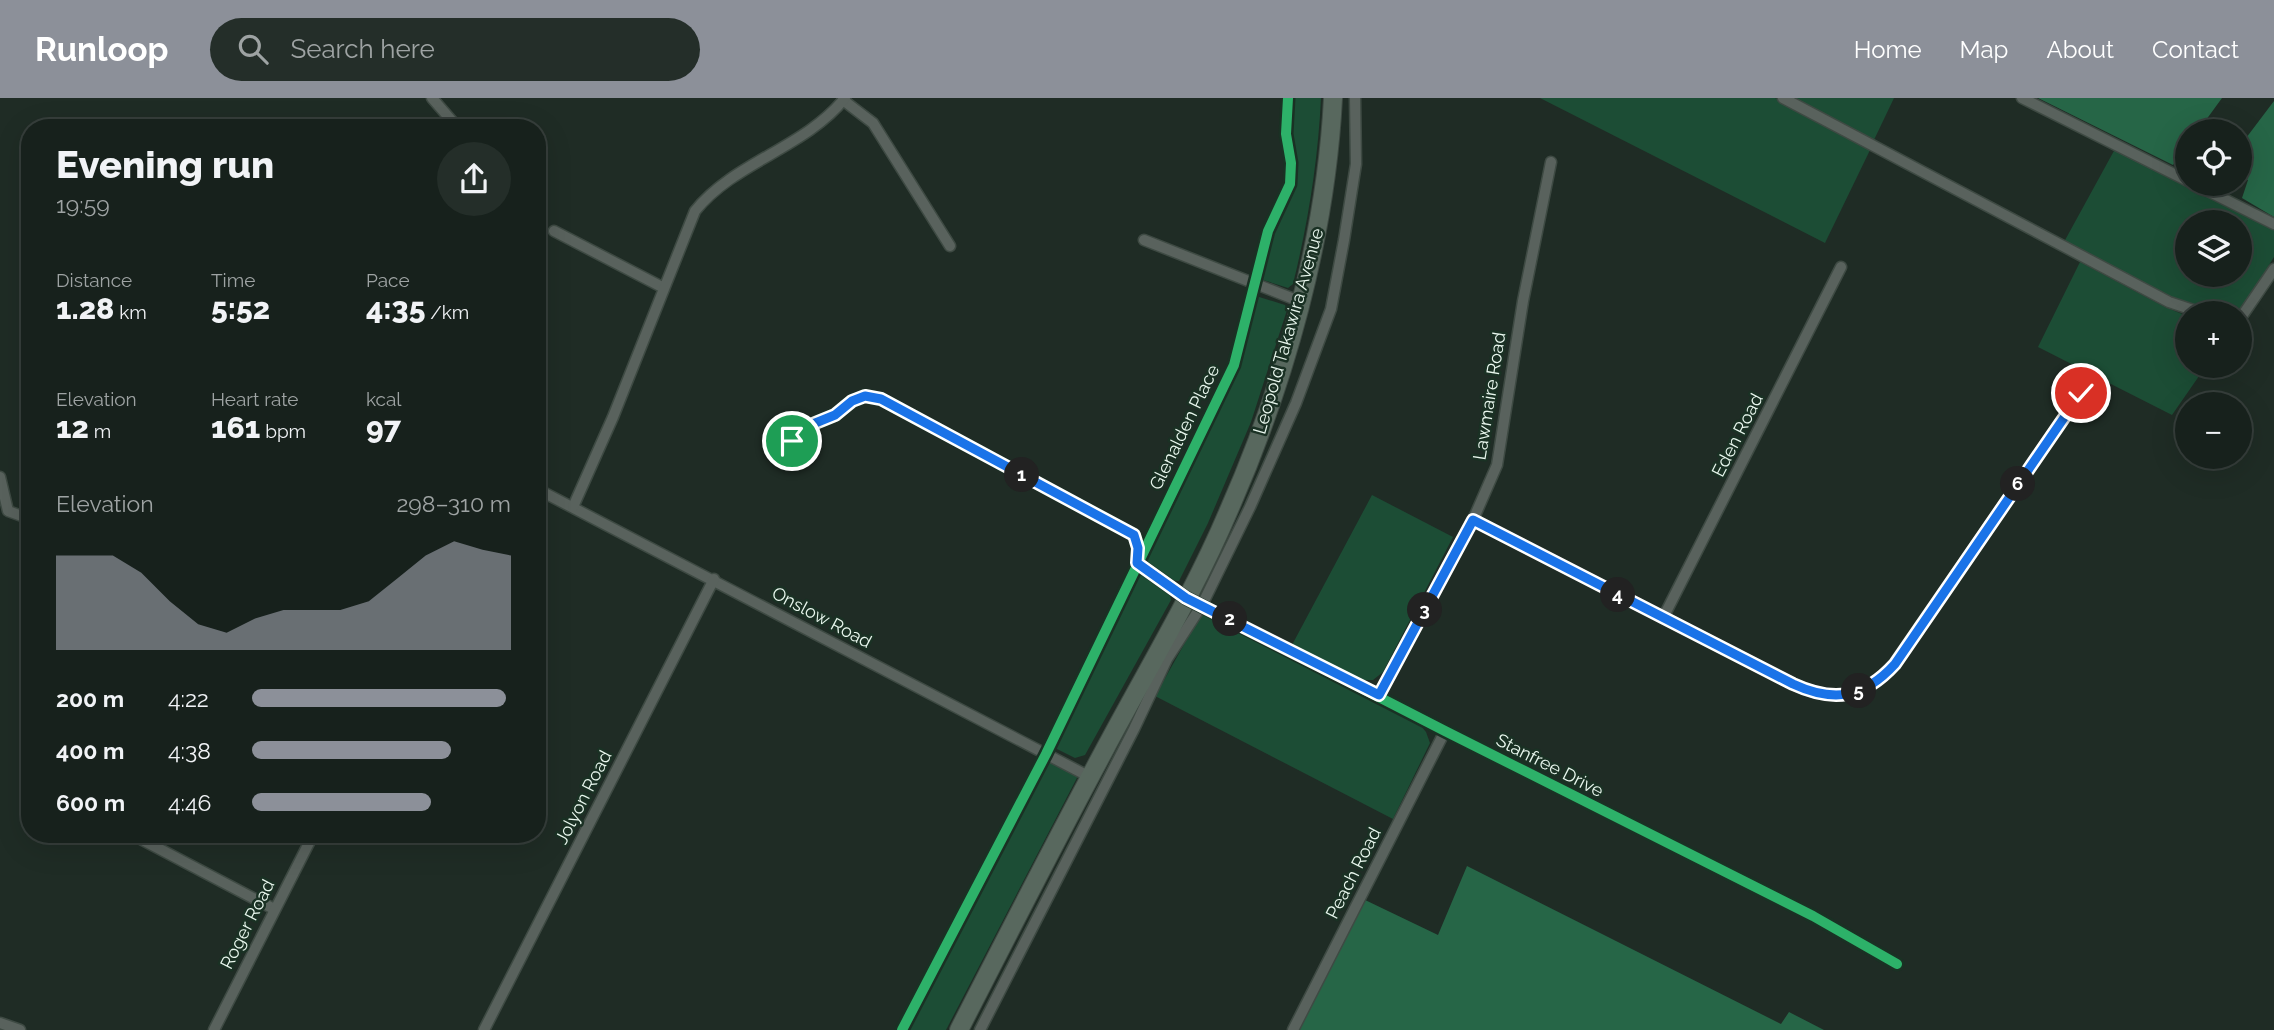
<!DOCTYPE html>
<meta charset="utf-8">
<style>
:root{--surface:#17211c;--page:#242e29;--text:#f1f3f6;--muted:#9ea3a3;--line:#363e3b;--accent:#8c9099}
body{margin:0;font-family:Raleway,sans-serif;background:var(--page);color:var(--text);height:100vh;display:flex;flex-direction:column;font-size:26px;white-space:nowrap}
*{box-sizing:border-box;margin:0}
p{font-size:23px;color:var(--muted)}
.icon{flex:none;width:38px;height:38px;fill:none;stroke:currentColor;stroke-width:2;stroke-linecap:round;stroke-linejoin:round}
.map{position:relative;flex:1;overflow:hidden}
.side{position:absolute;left:21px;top:21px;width:525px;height:724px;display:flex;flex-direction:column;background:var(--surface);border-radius:28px;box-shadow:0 7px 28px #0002,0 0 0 2px var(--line)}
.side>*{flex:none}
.fabs{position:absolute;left:2175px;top:21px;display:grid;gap:14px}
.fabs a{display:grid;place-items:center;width:77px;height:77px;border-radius:50%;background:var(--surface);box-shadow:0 7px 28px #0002,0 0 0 2px var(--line);font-size:35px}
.pin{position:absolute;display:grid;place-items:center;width:60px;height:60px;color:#fff;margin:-30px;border:4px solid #fff;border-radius:50%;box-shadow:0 2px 7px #0007}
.km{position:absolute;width:35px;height:35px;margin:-18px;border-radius:50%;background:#222;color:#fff;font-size:19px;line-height:35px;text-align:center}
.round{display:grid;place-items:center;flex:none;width:74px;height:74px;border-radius:37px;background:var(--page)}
.overview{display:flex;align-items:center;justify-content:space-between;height:119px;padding:0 35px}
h1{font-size:38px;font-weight:800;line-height:52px}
.figures{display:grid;grid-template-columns:repeat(3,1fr);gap:10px;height:119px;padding:7px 35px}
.figures div{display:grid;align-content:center}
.figures b{font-size:30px;font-weight:800}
.figures small{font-size:19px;font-weight:400}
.figures p{font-size:19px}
.chart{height:196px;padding:14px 35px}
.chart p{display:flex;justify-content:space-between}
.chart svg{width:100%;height:126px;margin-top:7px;fill:var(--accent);opacity:.7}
ul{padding:0 35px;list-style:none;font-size:23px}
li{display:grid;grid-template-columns:112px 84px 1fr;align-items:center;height:52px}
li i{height:18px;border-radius:9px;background:var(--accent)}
header{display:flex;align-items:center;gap:42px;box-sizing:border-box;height:98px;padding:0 35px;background:var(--accent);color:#fff}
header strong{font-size:33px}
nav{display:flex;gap:38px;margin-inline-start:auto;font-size:24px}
.search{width:490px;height:63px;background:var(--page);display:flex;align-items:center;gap:18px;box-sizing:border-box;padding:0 24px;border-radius:38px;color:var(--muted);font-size:26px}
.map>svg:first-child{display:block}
.green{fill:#1c4d35;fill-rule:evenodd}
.forest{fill:#266647}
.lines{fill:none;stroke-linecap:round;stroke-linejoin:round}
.minor-casing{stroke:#3e4a43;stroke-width:13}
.trunk-casing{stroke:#3e4a43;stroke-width:20}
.minor{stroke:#59625d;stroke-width:10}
.trunk{stroke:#58685e;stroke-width:18}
.cycleway-casing{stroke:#1a3124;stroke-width:15}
.cycleway{stroke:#2db169;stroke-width:10}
.route-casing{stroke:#fff;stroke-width:14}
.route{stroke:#1a73e8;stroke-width:9}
.labels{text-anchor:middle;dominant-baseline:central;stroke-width:5;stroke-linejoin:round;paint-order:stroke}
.street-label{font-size:18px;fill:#eaf8ef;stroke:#1a3124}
</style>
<header>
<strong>Runloop</strong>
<div class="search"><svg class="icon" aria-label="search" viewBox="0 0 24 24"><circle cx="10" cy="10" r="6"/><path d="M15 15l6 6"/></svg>Search here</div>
<nav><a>Home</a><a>Map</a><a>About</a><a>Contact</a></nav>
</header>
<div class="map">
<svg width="2274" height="932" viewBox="0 0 2274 932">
<rect width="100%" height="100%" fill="#1f2c25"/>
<g class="green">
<path d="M1291,0H1321C1318,63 1308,125 1293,186L1288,190L1260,181L1271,132L1285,102L1290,54Z"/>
<path d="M1540,0H1775L1871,50L1825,145Z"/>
<path d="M1791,0H1894L1873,44Z"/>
<path d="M2115,51L2274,131V159L2239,215C2177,215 2117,172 2064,144ZM2188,124H2240V177H2188Z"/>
<path d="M2080,164L2165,209L2187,218L2188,268H2206L2172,317L2038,249Z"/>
<path d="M1256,198L1285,207L1287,212L1251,324L1208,425L1179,483C1162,483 1151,474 1143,460L1236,269Z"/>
<path d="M1372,397L1453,439L1383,574L1373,582H1361L1292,547Z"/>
<path d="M1138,471L1169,493L1171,502L1085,657L1075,660L1053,649Z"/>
<path d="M1209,516L1417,623L1426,634L1430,645L1393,721L1155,598L1200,518Z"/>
<path d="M1047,659L1079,676L946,932H904Z"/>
</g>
<g class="forest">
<path d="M2038,0H2222L2198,33H2188L2187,47L2173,67Z"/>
<path d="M2274,3V119L2242,100L2248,82L2240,79V48Z"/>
<path d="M1467,768L1781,926L1789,914L1824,932H1297L1363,801L1438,837Z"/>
</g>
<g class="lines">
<defs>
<g id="minor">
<path d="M432,0L452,23"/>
<path d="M1783,0L2169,204L2202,215"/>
<path d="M2022,0L2188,83"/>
<path d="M843,2L873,25L950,148"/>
<path d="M2194,86L2274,126"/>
<path d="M554,133L664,190"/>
<path d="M1144,142L1299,203"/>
<path d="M2240,221L2274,171"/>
<path d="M792,343L803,330L835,317L852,303L865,298L881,301L1134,437L1138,450L1137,465L1186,500L1445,633L1813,818L1897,866"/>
<path d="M0,379L8,413L30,421"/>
<path d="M537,391L1090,679"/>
<path d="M573,409L613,319L695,113C734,64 805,50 845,0"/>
<path d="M1473,422L1793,586C1834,605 1864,600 1894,566L2081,295"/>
<path d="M1663,520L1841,169"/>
<path d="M1379,597L1473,422L1497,367L1523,203L1551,64"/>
<path d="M133,737L274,811"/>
<path d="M0,925L20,932"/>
<path d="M214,932L313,737"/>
<path d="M484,932L714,481"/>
<path d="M902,932L1046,656L1234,267L1268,133L1290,86L1291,65L1286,36L1288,0"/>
<path d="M980,932L1134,631L1167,561L1202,507L1250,409L1296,305L1331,211L1344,142L1356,66L1355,0"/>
<path d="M1293,932L1445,633"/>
</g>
<path id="trunk" d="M959,932C1007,838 1055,744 1105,651C1147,572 1194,495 1229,412C1285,285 1326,139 1333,0"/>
</defs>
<use href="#minor" class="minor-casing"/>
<use href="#trunk" class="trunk-casing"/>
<use href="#minor" class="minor"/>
<use href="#trunk" class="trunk"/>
<defs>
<g id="cycleway">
<path d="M792,343L803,330L835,317L852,303L865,298L881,301L1134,437L1138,450L1137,465L1186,500L1445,633L1813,818L1897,866"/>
<path d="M902,932L1046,656L1234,267L1268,133L1290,86L1291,65L1286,36L1288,0"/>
</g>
</defs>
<use href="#cycleway" class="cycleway-casing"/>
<use href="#cycleway" class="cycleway"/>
</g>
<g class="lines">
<defs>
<path id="route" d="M792,343L803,330L835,317L852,303L865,298L881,301L1134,437L1138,450L1137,465L1186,500L1379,597L1473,422L1793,586C1834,605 1864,600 1895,566L2081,295"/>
</defs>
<use href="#route" class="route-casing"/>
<use href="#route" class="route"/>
</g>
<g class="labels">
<g class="street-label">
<text transform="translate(1288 233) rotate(-74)">Leopold Takawira Avenue</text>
<text transform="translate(1489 298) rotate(-81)">Lawmaire Road</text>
<text transform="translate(1184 329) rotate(-64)">Glenalden Place</text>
<text transform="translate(1737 337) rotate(-63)">Eden Road</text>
<text transform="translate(822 519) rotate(28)">Onslow Road</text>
<text transform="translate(1550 667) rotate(27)">Stanfree Drive</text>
<text transform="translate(583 699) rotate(-63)">Jolyon Road</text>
<text transform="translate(1353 775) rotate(-63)">Peach Road</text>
<text transform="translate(247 826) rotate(-63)">Roger Road</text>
</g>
</g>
</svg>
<div class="fabs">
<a><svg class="icon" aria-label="locate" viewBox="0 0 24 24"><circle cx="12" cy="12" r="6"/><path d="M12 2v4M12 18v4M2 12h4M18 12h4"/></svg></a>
<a><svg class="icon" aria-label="layers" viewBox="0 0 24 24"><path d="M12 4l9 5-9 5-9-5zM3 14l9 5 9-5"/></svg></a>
<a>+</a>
<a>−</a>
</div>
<div class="pin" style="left:792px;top:343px;background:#1e9e55"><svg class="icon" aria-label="arrive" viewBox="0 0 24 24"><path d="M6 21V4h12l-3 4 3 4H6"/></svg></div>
<div class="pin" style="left:2081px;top:295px;background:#d93025"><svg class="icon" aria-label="check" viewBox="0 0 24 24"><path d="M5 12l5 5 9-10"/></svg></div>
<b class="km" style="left:1022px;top:377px">1</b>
<b class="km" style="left:1230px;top:521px">2</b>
<b class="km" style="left:1425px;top:512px">3</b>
<b class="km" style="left:1618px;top:497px">4</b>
<b class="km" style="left:1859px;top:593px">5</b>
<b class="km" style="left:2018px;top:386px">6</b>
<section class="side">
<div class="overview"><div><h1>Evening run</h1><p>19:59</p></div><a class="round"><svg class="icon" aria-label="share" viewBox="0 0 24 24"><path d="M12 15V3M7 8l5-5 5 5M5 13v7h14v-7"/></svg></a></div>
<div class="figures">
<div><p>Distance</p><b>1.28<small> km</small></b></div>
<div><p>Time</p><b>5:52</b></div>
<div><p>Pace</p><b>4:35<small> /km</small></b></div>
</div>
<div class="figures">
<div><p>Elevation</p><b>12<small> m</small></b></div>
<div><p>Heart rate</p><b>161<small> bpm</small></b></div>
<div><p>kcal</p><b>97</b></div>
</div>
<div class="chart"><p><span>Elevation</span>298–310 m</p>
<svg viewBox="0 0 160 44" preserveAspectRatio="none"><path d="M0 44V11L10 11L20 11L30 17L40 27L50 35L60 38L70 33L80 30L90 30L100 30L110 27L120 19L130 11L140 6L150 9L160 11V44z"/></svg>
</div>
<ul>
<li><b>200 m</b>4:22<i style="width:98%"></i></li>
<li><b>400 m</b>4:38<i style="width:77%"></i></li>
<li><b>600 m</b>4:46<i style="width:69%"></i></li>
</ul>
</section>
</div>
